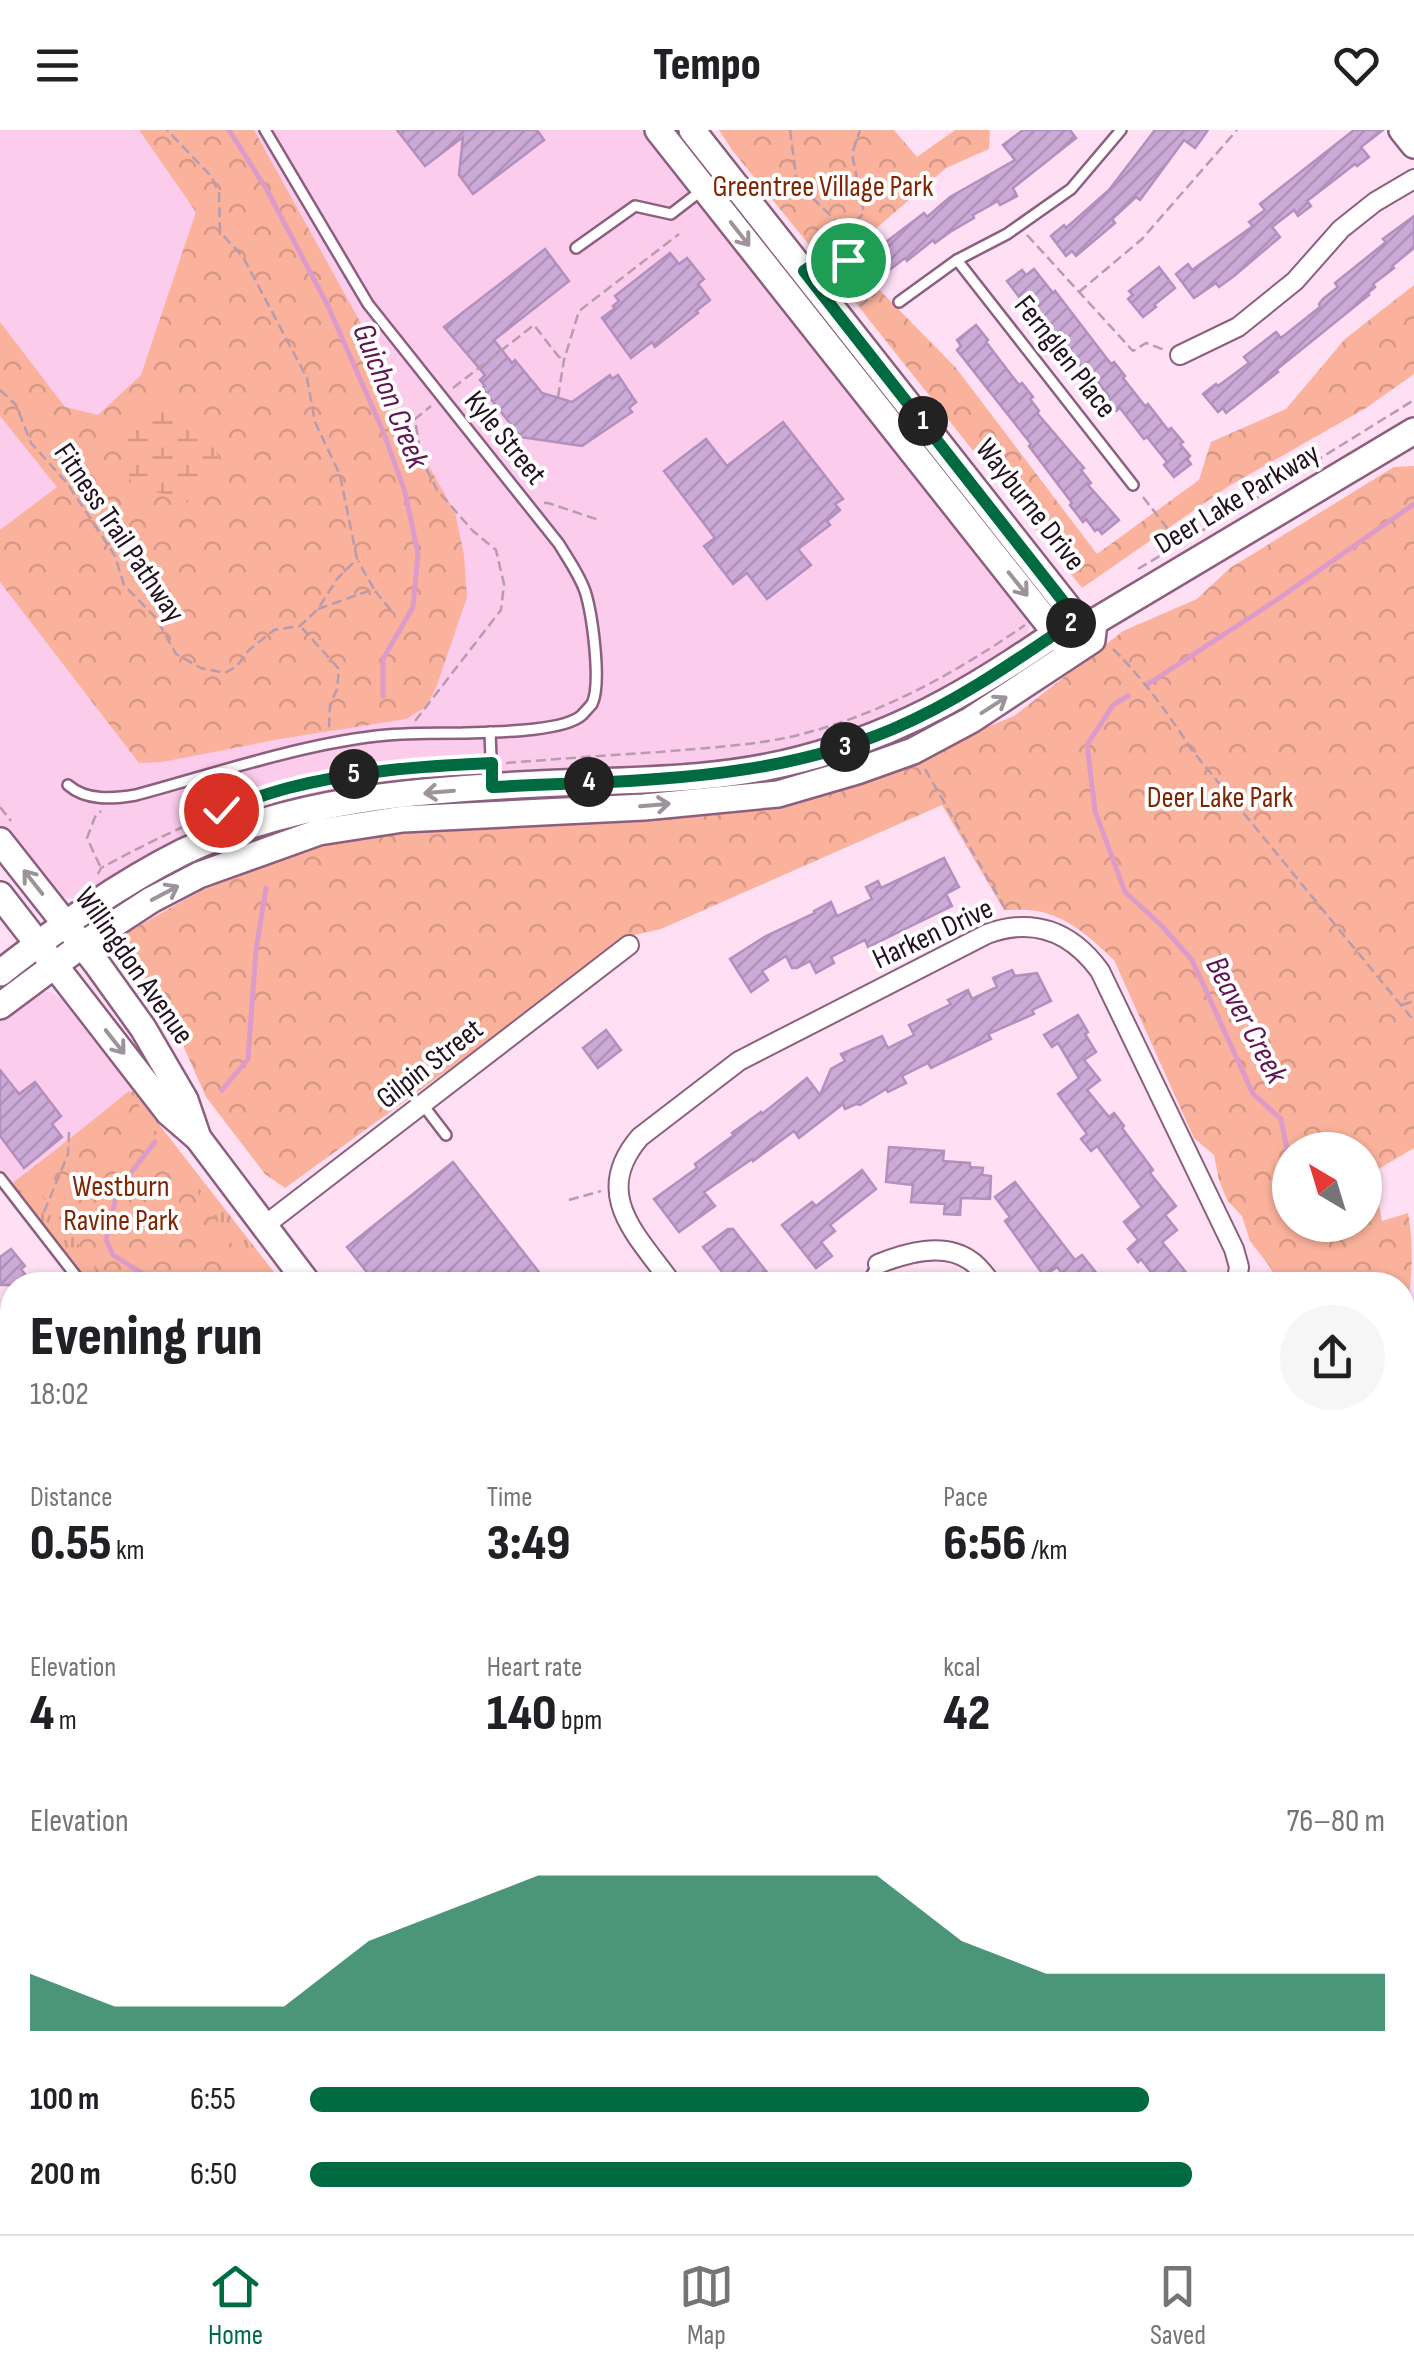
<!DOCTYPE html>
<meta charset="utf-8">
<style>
:root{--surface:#fff;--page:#f6f6f6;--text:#202124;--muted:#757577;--line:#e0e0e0;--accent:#006a40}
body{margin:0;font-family:"Sofia Sans Condensed",sans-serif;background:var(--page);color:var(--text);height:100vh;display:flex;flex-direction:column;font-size:38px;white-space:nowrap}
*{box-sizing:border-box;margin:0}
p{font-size:32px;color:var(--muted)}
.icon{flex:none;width:55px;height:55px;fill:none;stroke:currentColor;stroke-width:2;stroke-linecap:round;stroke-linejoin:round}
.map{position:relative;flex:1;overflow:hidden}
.drawer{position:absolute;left:0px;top:1142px;width:1415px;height:962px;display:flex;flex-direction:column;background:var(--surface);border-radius:40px 40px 0 0;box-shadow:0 2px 8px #0004}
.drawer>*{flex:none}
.needle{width:65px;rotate:322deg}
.controls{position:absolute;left:1272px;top:1002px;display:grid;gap:20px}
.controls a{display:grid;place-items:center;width:110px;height:110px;border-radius:50%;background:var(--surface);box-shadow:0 2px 8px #0004;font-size:50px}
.pin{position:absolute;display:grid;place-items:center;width:85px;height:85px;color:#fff;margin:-42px;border:5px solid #fff;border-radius:50%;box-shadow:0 2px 10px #0007}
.km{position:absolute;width:50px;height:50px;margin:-25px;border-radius:50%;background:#222;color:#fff;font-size:28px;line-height:50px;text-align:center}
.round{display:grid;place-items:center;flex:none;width:105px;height:105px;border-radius:52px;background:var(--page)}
.head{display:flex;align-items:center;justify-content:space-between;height:170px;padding:0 30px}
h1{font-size:55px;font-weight:800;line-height:75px}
.figures{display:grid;grid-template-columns:repeat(3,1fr);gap:15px;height:170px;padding:10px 30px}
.figures div{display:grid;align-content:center}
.figures b{font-size:50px;font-weight:800}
.figures small{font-size:28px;font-weight:400}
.figures p{font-size:28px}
.chart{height:280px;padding:20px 30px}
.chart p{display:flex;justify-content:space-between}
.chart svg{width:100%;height:180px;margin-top:10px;fill:var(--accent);opacity:.7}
ul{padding:0 30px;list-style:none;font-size:32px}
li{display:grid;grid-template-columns:160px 120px 1fr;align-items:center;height:75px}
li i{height:25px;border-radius:12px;background:var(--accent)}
header{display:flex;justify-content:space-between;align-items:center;height:130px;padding:0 30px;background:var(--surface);font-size:45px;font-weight:800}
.menu{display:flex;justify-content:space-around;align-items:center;height:140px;border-top:2px solid var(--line);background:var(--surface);font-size:28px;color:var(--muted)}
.menu a{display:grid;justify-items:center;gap:5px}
.menu .current{color:var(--accent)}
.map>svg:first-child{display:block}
.built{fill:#fbccec}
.grass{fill:url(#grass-tufts)}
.forest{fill:url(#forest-crowns)}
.wetland{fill:url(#wetland-marsh)}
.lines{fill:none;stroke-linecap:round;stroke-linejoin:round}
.stream{stroke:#dd9bc9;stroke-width:5}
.building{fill:url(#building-hatch);stroke:#b290bd;stroke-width:2.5}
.lane-casing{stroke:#8c5f7e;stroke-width:14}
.street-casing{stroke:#8c5f7e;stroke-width:22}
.secondary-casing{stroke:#8c5f7e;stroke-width:30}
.path{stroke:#b79bae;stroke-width:2.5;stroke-dasharray:10 5;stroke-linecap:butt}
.lane{stroke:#fff;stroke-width:9}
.street{stroke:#fff;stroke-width:18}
.secondary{stroke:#fff;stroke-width:25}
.oneway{stroke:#9c949a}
.route-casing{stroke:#fff;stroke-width:20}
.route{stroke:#006a40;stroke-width:12}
.labels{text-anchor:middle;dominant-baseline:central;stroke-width:8;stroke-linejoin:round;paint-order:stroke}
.park-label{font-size:30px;fill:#7f2705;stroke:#fff}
.street-label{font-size:30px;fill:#23111e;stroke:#fff}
.water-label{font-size:32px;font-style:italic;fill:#611551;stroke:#fff}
</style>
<header><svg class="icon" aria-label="menu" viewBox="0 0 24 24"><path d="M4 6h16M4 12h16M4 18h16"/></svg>Tempo<svg class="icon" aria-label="heart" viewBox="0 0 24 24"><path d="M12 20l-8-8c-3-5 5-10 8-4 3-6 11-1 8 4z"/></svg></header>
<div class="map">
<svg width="1414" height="2104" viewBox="0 0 1414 2104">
<defs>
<pattern id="grass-tufts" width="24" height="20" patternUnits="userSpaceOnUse" patternTransform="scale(2.5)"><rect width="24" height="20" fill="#fab29c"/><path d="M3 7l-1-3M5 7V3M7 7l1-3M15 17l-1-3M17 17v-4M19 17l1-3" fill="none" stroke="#d69886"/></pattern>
<pattern id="forest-crowns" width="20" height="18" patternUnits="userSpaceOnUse" patternTransform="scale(2.5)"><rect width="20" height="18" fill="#fab29c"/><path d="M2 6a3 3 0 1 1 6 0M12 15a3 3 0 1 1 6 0" fill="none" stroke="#d69886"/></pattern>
<pattern id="wetland-marsh" width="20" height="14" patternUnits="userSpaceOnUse" patternTransform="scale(2.5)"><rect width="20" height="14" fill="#fab29c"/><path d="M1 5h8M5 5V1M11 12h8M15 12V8" fill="none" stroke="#d69886"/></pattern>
<pattern id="building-hatch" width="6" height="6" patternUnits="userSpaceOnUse" patternTransform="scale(2.5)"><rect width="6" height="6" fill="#ccaad7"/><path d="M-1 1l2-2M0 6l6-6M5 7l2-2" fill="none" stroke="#af91b8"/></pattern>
</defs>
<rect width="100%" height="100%" fill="#ffdff4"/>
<g class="built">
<path d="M0,0H645L1027,486L1030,495L1026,511L939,567L806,619L718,635L399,655L79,769L57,767L0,696Z"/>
<path d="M42,862H51L60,868L133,961L7,1057L0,1048V891L33,865Z"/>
</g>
<g class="grass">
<path d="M133,961L284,1155H83L7,1057Z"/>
<path d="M0,1266L12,1285V1369L1,1374Z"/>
</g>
<g class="forest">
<path d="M139,0H254L363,197L416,314L455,382L464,425L467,467L437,555L427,576L406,589L280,609L162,632L139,633L0,452V400L57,357L0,286V192L65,277L98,285L141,245L196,82Z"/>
<path d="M719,0H894L917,27L955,0H990L989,19L946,38L858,114L860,140L956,238L1097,424L1199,350L1211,312L1286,279L1345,209L1414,155V244L1366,278L1229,356L1082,458L828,138L732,20Z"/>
<path d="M1414,336V1018L1365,1047V1020H1290V1095H1365V1053L1379,1075L1382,1091L1408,1083C1414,1114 1412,1144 1408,1176L1403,1181L1402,1155H1278L1270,1137L1250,1111L1242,1086L1227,1070L1219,1050L1214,1025L1194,1008L1114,830C1092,809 1069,787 1037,781C1027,779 1015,780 1004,780L942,675L661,799L625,807L477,919L285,1058L265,1044L206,967L174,895L118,827L126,803L202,760L326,710L401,702L772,674L968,605L1014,586L1123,501L1197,469L1230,438L1394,337Z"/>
<path d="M129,961L260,1155H109L26,1044Z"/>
<path d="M12,1696V1860L0,1893V1710Z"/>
</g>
<path class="wetland" d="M168,267L204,299L224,337L186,373L131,352L121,311Z"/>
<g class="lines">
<g class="stream">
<path d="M229,0L267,60L328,176L383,301L405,362L418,424L413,477L383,529V566"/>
<path d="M1148,554L1275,471L1414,374"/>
<path d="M1128,566L1113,575L1087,615L1095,681L1125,762L1161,795L1192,830L1253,964L1281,989L1290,1035"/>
<path d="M222,960L248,929L256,820L266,758"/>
<path d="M150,1155L145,1145L113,1125L106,1110L118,1059L155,1012"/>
<path d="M0,1284H6"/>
<path d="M0,1772L12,1757"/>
</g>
</g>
<g class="building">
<path d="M397,0H537L544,10L473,64L459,45L463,7L425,36Z"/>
<path d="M1023,0H1070L1076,8L1013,58L1017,66L1000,75L998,71L973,85L974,88L950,102L935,113L933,110L907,131L905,128L880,147L864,126L884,110L886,112L924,83L927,87L950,67L1015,30L1003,15Z"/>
<path d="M1155,0H1208L1195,18L1184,10L1140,70L1136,67L1112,89L1115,93L1076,126L1072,121L1066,126L1051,106L1064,95L1066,98L1109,60Z"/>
<path d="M1354,0H1383L1361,17L1369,27L1357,36L1355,34L1307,71L1311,76L1298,86L1294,80L1272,97L1280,107L1234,146L1219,157L1216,153L1194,168L1176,144L1188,134L1192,140L1253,96L1249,92L1265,80L1260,74Z"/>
<path d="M1414,86V118L1392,136L1394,138L1373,154L1375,157L1368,163L1369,165L1276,240L1278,242L1226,283L1223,278L1218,282L1203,264L1216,254L1218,256L1249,233L1244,227L1276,202L1281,208L1320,177L1319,174L1323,169L1338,157L1335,153L1386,112L1383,109Z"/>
<path d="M545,119L569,151L494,210L512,233L515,230L542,263L572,272L610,245L612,249L618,245L636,272L629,278L632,282L582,316L521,307L482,258L485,256L480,250L485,245L444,197Z"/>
<path d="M670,123L679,134L687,128L704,149L698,154L710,170L696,181L698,183L655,217L652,212L631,228L602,188L615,178L613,176L619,171L615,166Z"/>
<path d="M1159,137L1175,158L1154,175L1156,177L1143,187L1128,169L1133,165L1129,161Z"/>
<path d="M1034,139L1053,163L1055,161L1111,234L1114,232L1125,246L1123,248L1145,276L1148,274L1168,300L1171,298L1183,312L1180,314L1190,326L1187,329L1191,334L1174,347L1164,335L1167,332L1147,307L1144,309L1120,278L1116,281L1106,269L1109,266L1089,241L1086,243L1062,211L1055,215L1045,202L1048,200L1029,174L1026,176L1007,151L1022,140L1026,145Z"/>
<path d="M976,195L988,210L986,212L1019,255L1022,253L1033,267L1030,269L1039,281L1037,283L1084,338L1081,340L1091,353L1088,355L1119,390L1102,404L1098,399L1095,401L1086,389L1083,392L1070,375L1072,373L1029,316L1031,314L957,220L961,216L957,210Z"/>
<path d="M783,292L843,369L835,374L840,380L827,391L830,395L798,419L811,435L767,469L747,443L733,454L704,416L715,408L664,341L706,309L727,336Z"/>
<path d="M944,728L959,757L946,764L952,776L868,817L865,810L831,827L834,833L816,843L810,831L797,838H792L786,826L762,841L768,850L751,862L730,829L766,806L815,783L814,781L831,772L837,786L872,769L866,757L878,751L881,758Z"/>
<path d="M1012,840L1015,846L1037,843L1051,871L1032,880L1034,884L988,904L991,909L931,938L928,933L902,946L906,953L888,962L886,959L860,975L856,974L845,979L843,974L799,1008L794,1001L753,1031L752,1029L704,1062L715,1076L679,1102L654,1069L697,1038L695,1034L734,1005L732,1003L761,982L762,984L807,948L820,965L831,939L845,931L841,924L882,906L888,918L914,905L909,895L951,874L948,870L968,860L972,869L997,857L993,848Z"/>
<path d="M1078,885L1088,902L1085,904L1096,922L1084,930L1100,950L1087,960L1109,987L1114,983L1124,996L1122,998L1153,1040L1150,1043L1176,1076L1165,1085L1177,1100L1162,1112L1196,1155H1161L1141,1129L1138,1132L1128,1119L1138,1110L1124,1092L1142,1077L1097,1016L1091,1021L1081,1009L1087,1004L1058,964L1079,948L1058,913L1052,917L1044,905Z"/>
<path d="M606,900L621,920L598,938L583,918Z"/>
<path d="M0,940L19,964L35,952L61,986L52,994L62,1007L24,1038L0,1006Z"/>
<path d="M889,1017L944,1021L943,1031L970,1033V1037L983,1038L982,1045L991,1046L990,1069L961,1068L960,1085L944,1084L945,1074L911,1072L913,1055L886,1052Z"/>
<path d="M453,1032L549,1155H377L347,1117Z"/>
<path d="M862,1040L876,1059L830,1095L835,1101L821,1112L832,1126L816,1138L782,1095L812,1072L816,1076Z"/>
<path d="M1015,1052L1075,1130L1082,1125L1106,1155H1071L1057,1137L1044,1146L1005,1091L1010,1087L995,1067Z"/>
<path d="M728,1099H733L777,1155H732L703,1117Z"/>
<path d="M11,1119L25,1136L21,1139L33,1155H0V1127Z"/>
</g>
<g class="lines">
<defs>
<g id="lane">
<path d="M576,118L635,76L671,84L724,43"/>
<path d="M957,130L1133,355"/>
<path d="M899,172L957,130L1007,104L1071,59L1121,0"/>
<path d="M490,602L492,654"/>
<path d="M68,655C86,671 113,669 136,665C214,644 307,612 387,605C412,603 438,603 463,603C490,602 564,602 582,585C583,584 591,575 592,574C602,553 592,483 585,461C579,444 568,429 559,414L368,174L265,0"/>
<path d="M423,975L446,1005"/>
<path d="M0,1048L83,1155"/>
<path d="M866,1155L878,1134"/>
<path d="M0,1516L12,1508"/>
<path d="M1402,1688L1414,1703"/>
<path d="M809,2092L818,2104"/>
<path d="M1402,2092L1412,2104"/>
<path d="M172,2104L176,2092"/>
<path d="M441,2104L447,2092"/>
<path d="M722,2104L731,2092"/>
</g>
<g id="street">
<path d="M1180,225L1238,197L1295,151L1341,99L1375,72L1414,49"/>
<path d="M264,1096L629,815"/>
<path d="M878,1134C905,1123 944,1111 971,1131C980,1137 986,1147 993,1155"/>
<path d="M673,1155C638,1106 590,1065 640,1007L739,931L987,804C1033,787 1071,801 1100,841L1234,1119L1239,1137L1236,1155"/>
<path d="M0,1249L12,1266"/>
<path d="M1402,1342L1414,1333"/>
<path d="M0,1388L12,1383"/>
<path d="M1402,1486L1414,1500"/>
<path d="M0,1669L12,1656"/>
<path d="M1402,1886L1414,1901"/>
<path d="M1402,1936L1414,1927"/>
<path d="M0,2096L31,2104"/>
<path d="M42,2104L46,2092"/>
<path d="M303,2104L307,2092"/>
<path d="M575,2104L582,2092"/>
</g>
<g id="secondary">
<path d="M658,0L1066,516"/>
<path d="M692,0L1085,499"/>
<path d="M1402,0L1414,15"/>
<path d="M0,711L97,834L143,898L185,970L198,1008"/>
<path d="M0,765L169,983L198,1008L309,1155"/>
<path d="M0,843C58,798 117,755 183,722C293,669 418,660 538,654C626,650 717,652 802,629C911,601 986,551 1077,489L1094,492L1414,301"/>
<path d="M0,876L82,815L151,770L199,745L319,702L403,689L644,677L778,664L857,641L913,621L971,590L1092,510L1094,492"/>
<path d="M1046,2092L1055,2104"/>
</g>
</defs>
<use href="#lane" class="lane-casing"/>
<use href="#street" class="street-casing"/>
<use href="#secondary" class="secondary-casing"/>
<g class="path">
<path d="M790,0L797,53L833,88L844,103L848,130"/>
<path d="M845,102L864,83L852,24L860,0"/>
<path d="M1027,105L1133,221L1146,213L1165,220"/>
<path d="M821,129L844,114"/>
<path d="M1079,162L1142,109L1237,0"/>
<path d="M860,176L875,164"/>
<path d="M453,258L534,195L558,226L564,230"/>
<path d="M0,260L16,275L31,313L67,353L115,426L124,455L156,488L176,524L201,538L225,543L237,536L249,520L274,500L300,496L318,479L337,449L357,429L340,345L315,292L307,248L243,127L220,102L219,63L211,46L167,0"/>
<path d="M558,267L564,230L579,181L679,104"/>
<path d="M1143,367L1178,412"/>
<path d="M1250,372L1414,270"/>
<path d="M544,373H548L599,390"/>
<path d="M1138,439L1230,384"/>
<path d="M375,461L394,484"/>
<path d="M318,479L374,459L358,431"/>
<path d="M302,498L339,539L337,559L330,575L329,598"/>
<path d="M1113,519C1144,550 1168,583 1191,619L1414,891"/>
<path d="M415,591L501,480L504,454L496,420L473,401L437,360L421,328L415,289L431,276"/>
<path d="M506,633C557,629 608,625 660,622C703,618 747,616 790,607C876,587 953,545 1025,495"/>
<path d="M925,639L1006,780"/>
<path d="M0,677L11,691"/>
<path d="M100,736L87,708L95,687L101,681"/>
<path d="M98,744L101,738C185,692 274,654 370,642C406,637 442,636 478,634"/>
<path d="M1402,875L1414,871"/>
<path d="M569,1070L601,1061"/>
<path d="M44,1082L68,1024L69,1002"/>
</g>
<use href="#lane" class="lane"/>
<use href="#street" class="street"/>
<use href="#secondary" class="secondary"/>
</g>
<defs><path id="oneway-shaft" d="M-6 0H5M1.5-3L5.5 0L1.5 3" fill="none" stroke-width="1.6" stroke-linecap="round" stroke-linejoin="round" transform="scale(2.5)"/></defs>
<g class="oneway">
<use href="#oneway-shaft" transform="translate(740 104) rotate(52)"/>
<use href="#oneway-shaft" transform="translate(1018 454) rotate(51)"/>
<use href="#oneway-shaft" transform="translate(994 575) rotate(-33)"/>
<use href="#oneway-shaft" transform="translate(439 662) rotate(175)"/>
<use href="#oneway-shaft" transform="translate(655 675) rotate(-5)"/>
<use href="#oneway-shaft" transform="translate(33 752) rotate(-128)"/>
<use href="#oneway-shaft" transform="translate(165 763) rotate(-28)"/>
<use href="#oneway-shaft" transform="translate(115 912) rotate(52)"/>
</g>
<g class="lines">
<defs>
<path id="route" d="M221,680C243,672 266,664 288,658C354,641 423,636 492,633V657C628,650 766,653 893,599C959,571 1018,529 1077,489L804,141L845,113L848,130"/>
</defs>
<use href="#route" class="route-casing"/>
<use href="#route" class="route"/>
</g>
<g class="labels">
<g class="park-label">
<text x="823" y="57">Greentree Village Park</text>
<text x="1220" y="668">Deer Lake Park</text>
<text x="121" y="1057">Westburn<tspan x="121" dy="34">Ravine Park</tspan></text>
</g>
<g class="street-label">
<text transform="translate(1065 227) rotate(52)">Fernglen Place</text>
<text transform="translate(505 308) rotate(51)">Kyle Street</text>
<text transform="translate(1237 369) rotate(-31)">Deer Lake Parkway</text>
<text transform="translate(1030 375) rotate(52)">Wayburne Drive</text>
<text transform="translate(119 403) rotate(56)">Fitness Trail Pathway</text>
<text transform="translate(933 804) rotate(-25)">Harken Drive</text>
<text transform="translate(134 836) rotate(55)">Willingdon Avenue</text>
<text transform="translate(430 934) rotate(-38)">Gilpin Street</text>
</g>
<g class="water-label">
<text transform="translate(390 266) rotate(68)">Guichon Creek</text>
<text transform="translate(1246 890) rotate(62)">Beaver Creek</text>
</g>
</g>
</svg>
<div class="controls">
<a><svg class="needle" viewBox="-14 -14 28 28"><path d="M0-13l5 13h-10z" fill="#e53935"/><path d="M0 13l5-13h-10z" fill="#757577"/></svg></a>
</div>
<div class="pin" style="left:848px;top:130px;background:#1e9e55"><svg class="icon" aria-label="arrive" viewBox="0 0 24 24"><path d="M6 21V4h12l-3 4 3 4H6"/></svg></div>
<div class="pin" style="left:221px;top:680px;background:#d93025"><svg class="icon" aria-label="check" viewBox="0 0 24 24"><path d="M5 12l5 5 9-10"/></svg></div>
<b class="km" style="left:923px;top:291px">1</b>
<b class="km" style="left:1071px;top:493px">2</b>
<b class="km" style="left:845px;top:617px">3</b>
<b class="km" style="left:589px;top:652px">4</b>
<b class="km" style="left:354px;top:644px">5</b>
<section class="drawer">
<div class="head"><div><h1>Evening run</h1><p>18:02</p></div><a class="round"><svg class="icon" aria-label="share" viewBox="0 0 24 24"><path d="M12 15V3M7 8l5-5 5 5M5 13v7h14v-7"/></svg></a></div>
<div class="figures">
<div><p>Distance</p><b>0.55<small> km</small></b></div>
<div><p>Time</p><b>3:49</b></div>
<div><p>Pace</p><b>6:56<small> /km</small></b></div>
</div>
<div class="figures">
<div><p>Elevation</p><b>4<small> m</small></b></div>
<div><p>Heart rate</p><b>140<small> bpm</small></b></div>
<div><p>kcal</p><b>42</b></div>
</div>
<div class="chart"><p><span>Elevation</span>76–80 m</p>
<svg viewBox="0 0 160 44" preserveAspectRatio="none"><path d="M0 44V30L10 38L20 38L30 38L40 22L50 14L60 6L70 6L80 6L90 6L100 6L110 22L120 30L130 30L140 30L150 30L160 30V44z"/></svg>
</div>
<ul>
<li><b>100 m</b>6:55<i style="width:78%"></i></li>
<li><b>200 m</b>6:50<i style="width:82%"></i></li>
</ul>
</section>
</div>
<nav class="menu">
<a class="current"><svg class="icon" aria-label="home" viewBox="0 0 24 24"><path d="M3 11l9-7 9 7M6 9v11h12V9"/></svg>Home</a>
<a><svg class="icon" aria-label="map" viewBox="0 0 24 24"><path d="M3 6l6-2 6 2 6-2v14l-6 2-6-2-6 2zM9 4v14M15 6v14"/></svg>Map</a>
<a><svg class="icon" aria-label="saved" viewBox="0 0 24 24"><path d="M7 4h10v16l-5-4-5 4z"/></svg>Saved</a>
</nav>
